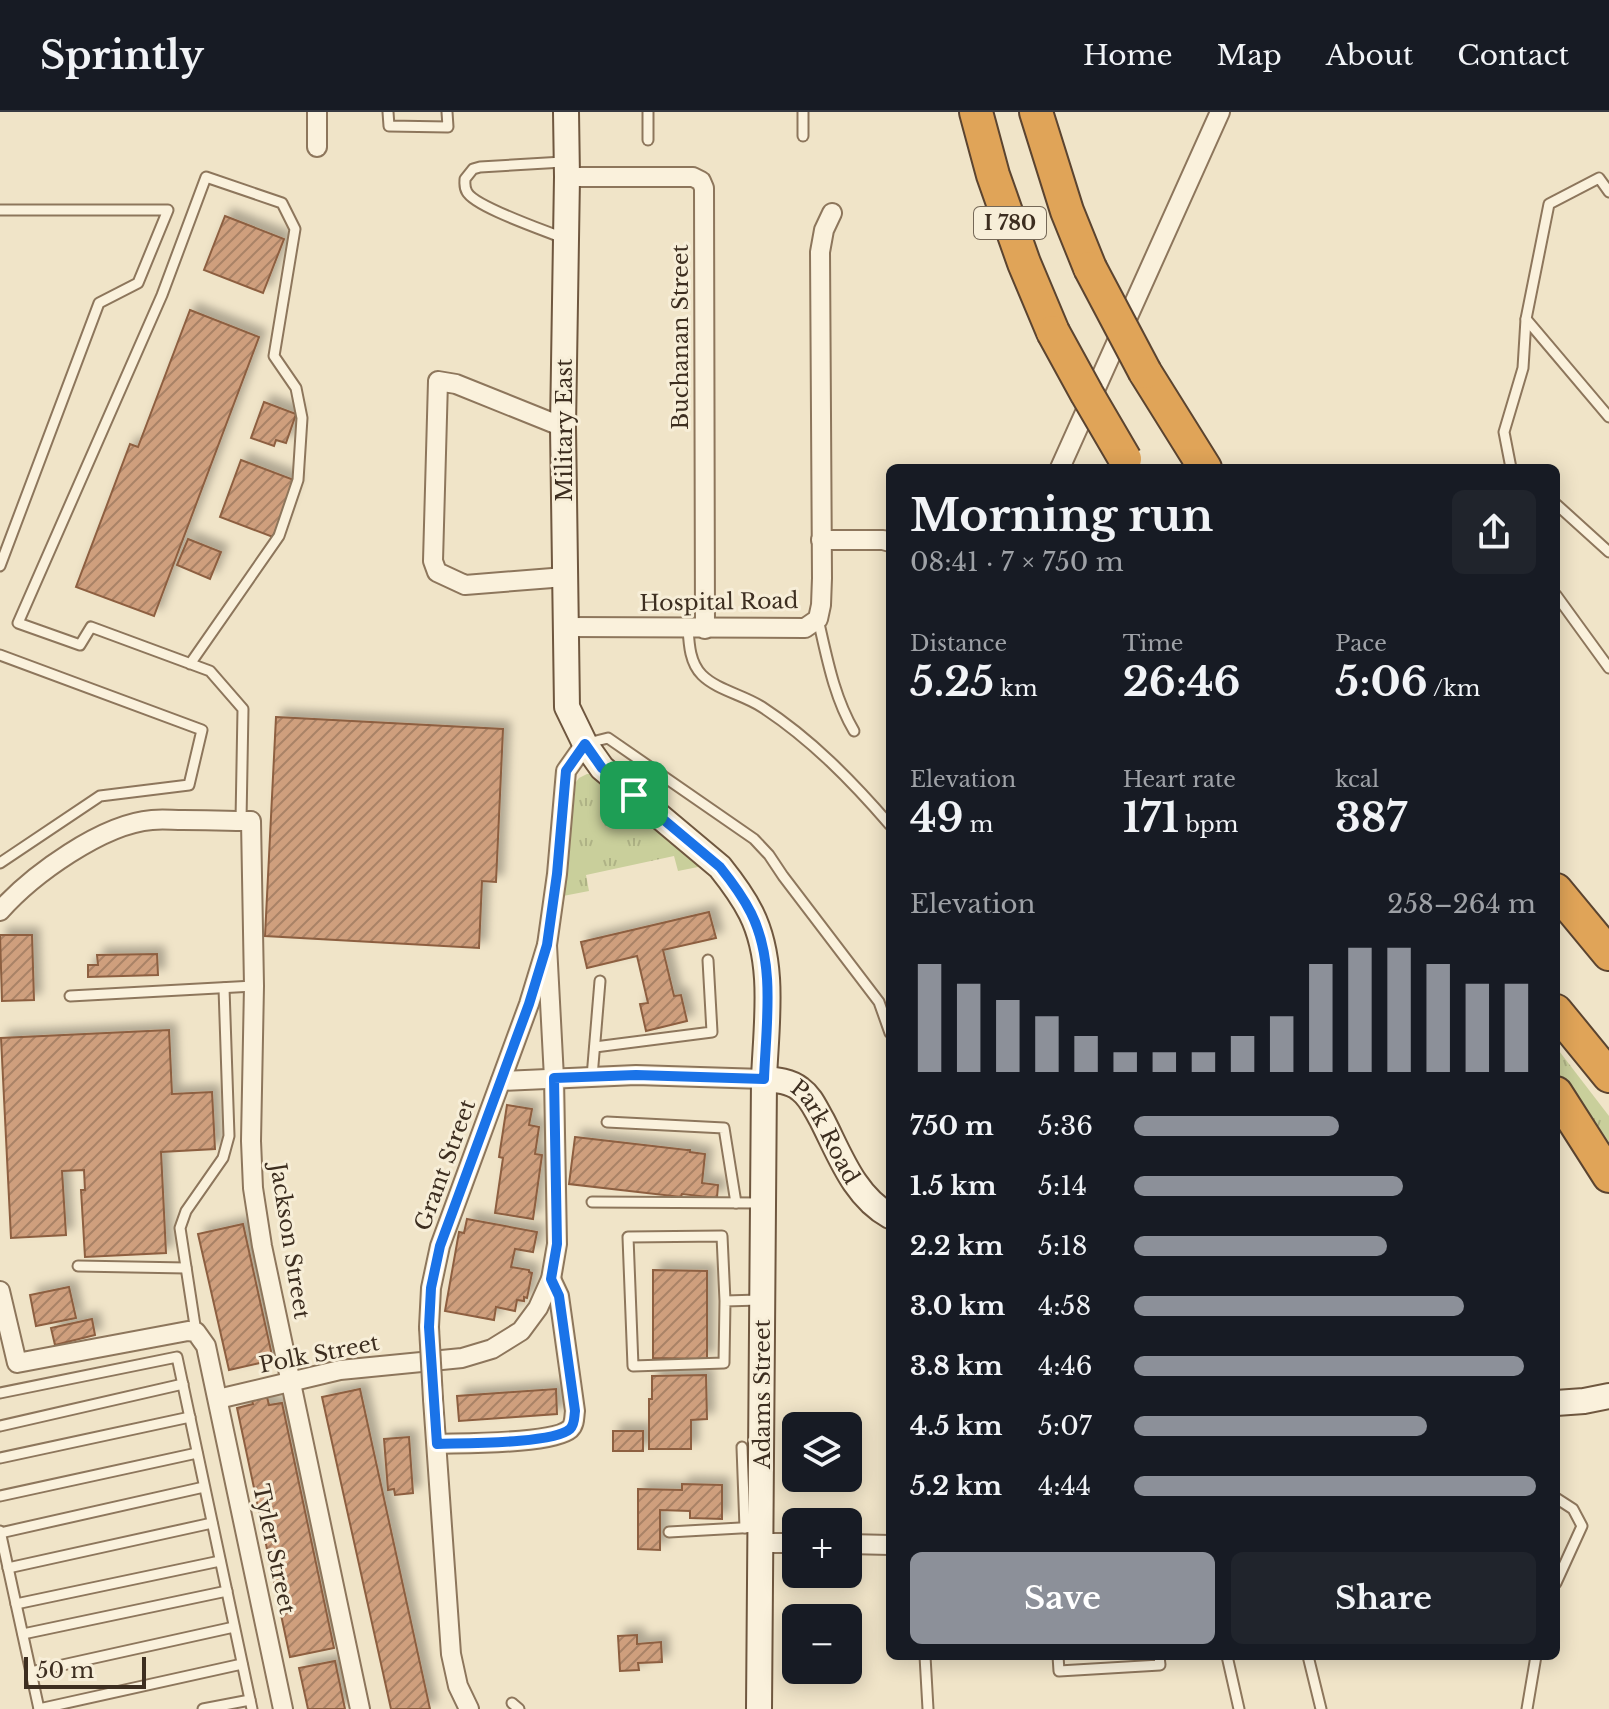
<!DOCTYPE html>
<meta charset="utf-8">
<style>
:root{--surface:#171b24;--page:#20242c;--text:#f1f3f6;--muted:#9ea1a6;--line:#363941;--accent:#8c9099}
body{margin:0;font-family:"Libre Baskerville",serif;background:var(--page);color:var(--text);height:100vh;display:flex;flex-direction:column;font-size:30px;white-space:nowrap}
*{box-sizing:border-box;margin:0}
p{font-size:26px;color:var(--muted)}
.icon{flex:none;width:44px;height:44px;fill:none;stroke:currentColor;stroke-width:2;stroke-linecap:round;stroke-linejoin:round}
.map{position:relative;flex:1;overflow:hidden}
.details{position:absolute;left:886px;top:352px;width:674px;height:1196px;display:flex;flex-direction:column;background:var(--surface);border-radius:12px;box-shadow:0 4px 20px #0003}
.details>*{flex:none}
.controls{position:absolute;left:782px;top:1300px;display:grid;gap:16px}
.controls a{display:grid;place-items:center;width:80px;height:80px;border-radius:12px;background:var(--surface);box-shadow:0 4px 20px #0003;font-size:40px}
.scale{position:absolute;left:24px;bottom:20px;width:122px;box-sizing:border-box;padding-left:8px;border:4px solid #3d2e20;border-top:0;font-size:22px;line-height:28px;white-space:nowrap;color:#3d2e20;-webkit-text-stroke:6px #f7eed8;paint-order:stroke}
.pin{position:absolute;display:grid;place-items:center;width:68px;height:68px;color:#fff;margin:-34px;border-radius:16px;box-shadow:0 4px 12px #0006}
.round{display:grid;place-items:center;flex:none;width:84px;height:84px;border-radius:12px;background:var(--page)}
.summary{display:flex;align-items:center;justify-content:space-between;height:136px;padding:0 24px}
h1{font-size:44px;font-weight:700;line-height:60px}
.stats{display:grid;grid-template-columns:repeat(3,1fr);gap:12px;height:136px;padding:8px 24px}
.stats div{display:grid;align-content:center}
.stats b{font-size:40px;font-weight:700}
.stats small{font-size:22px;font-weight:400}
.stats p{font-size:22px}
.chart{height:224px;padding:16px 24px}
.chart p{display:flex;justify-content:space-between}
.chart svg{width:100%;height:144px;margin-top:8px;stroke:var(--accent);stroke-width:6}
.primary-button{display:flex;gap:16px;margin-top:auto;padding:16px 24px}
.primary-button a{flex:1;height:92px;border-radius:12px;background:var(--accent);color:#fff;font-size:32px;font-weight:700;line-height:92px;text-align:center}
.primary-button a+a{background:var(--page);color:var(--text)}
ul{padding:0 24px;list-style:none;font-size:26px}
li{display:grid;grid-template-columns:128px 96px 1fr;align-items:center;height:60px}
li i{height:20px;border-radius:10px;background:var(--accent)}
header{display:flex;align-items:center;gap:48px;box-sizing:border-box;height:112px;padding:0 40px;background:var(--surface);border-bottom:2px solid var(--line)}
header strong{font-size:38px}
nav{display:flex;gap:44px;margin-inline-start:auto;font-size:28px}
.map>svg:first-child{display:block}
.grass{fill:url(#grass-tufts)}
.building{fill:url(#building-hatch);stroke:#8d5f41;stroke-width:2;filter:url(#shadow)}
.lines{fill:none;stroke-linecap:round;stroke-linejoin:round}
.lane-casing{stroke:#8d765c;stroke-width:13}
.street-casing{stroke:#8d765c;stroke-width:22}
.secondary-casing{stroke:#6f573f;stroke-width:28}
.highway-casing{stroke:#5b4430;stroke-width:36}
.lane{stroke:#faf1dc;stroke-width:9}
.street{stroke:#faf1dc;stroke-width:18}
.secondary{stroke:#faf1dc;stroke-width:24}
.highway{stroke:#e0a458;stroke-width:32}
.street-bridge-casing{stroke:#8d765c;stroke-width:22;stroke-linecap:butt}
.highway-bridge-casing{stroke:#5b4430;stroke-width:36;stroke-linecap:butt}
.street-bridge{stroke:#faf1dc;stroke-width:18}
.highway-bridge{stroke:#e0a458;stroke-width:32}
.route-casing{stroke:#fff;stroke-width:16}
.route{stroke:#1a73e8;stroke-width:10}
.labels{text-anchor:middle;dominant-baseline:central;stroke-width:6;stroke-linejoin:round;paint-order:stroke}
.shield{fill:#f7eed8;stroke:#756857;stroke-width:2}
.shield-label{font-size:20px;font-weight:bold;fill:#3d2e20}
.street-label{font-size:22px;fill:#3d2e20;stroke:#f7eed8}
</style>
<header>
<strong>Sprintly</strong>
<nav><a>Home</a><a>Map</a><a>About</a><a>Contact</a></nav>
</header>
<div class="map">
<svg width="1609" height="1597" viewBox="0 0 1609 1597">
<defs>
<pattern id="grass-tufts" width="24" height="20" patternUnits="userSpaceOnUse" patternTransform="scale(2)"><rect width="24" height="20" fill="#c9cf9b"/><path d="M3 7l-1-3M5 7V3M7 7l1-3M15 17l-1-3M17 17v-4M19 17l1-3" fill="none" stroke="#aeb285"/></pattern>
<pattern id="building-hatch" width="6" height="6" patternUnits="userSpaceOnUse" patternTransform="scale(2)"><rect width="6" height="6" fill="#cf9f7d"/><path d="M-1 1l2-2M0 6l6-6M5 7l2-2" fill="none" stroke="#a98266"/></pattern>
<filter id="shadow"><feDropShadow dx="7" dy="-7" stdDeviation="4" flood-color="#0004"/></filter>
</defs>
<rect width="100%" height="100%" fill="#f0e4c8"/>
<g class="grass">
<path d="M587,662H593L703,754L678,759L674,744L586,763L589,779L563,784L576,670L579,666Z"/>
<path d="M1556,935L1609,1004V1046L1556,966Z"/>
</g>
<g class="building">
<path d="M225,104L284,127L263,181L204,158Z"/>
<path d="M190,198L259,225L154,504L76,475L130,332L138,335Z"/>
<path d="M264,290L296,302L286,331L276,328L274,334L251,326Z"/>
<path d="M241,348L294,368L273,425L220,405Z"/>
<path d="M188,427L221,440L210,467L177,453Z"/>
<path d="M276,605L503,617L496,770L482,769L479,836L265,824Z"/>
<path d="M709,800L716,826L663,838L674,884L681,883L687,909L646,919L640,892L648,891L637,844L587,856L581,830Z"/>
<path d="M0,823H32L34,888L2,889Z"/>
<path d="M157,842L158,863L88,865V853H98L97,843Z"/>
<path d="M169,918L172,982L212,980L215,1037L161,1040L166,1141L85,1145L81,1078H85L84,1058L62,1059L66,1123L11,1126L1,926Z"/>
<path d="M507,993L532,997L529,1013L539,1015L535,1042L542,1043L533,1107L495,1101L503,1046L499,1045Z"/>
<path d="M575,1025L687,1038H690V1040L705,1042L702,1071L718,1073L717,1086L682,1082L681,1085L569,1072Z"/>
<path d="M467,1107L537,1120L533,1140L515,1137L511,1155L529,1158V1160L532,1161L527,1186L524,1185V1189L517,1188L515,1199L496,1195L494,1208L445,1199L459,1120L464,1121Z"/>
<path d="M243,1112L273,1248L229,1258L198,1122Z"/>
<path d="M653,1158L707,1159V1247L653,1246Z"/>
<path d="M69,1175L76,1206L36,1214L30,1183Z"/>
<path d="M92,1207L95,1223L55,1233L51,1216Z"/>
<path d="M706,1263L707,1307L691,1308V1337H649V1287H652V1264Z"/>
<path d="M360,1277L430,1597H391L322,1285Z"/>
<path d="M556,1277L557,1302L459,1309L457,1284Z"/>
<path d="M267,1285L269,1293L282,1291L334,1536L290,1545L237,1296L253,1292L252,1289Z"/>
<rect x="613" y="1319" width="30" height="20"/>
<path d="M409,1325L413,1381L395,1383L394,1377L388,1378L384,1327Z"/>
<path d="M682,1372L722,1373V1407L690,1406V1399L660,1398V1438L638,1437V1377L682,1378Z"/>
<path d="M637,1523V1532L661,1530L662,1550L638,1551L639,1558L620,1559L618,1524Z"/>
<path d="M335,1549L345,1597H308L299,1556Z"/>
</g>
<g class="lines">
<defs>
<g id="lane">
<path d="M388,0L389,14L448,15L447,0"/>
<path d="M648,0V28"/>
<path d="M803,0V24"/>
<path d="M563,50L480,55L473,57L465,67C465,72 464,75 467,80C475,95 544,118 563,126"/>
<path d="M1609,80L1599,66L1549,92L1526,207L1609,305"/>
<path d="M0,98H168L138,171L99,191L0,454"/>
<path d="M1511,356L1504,320L1523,256L1526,207"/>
<path d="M1556,392L1609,440"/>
<path d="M1556,483L1609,556"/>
<path d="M818,507C827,546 834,585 854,619"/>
<path d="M688,516C689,533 690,551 702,563C717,578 744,583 762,595C811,627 852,669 890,713"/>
<path d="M0,543L202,618L189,673L100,684L0,751"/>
<path d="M190,552L279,424L298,368L302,306L296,276L274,244L295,117L282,91L206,65L162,183L18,511L80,533L91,515L210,559L243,597L241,709"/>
<path d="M588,631L608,626L754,727L769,743L783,764L879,890L890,921"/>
<path d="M70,884L254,874"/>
<path d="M595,935L712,920L708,848"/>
<path d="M592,965L600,869"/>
<path d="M607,1010L724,1016L736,1091"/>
<path d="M592,1090L760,1091"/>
<path d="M78,1154L186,1156"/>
<path d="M725,1189L724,1251L633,1254L628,1125L722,1124L725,1189L759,1188"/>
<path d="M196,1220L180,1116L186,1099L223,1046L229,1024L224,876"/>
<path d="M0,1281L177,1245L252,1597"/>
<path d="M0,1314L183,1272"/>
<path d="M742,1335L745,1416"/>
<path d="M0,1346L190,1305"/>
<path d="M0,1384L197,1341"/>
<path d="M1556,1386L1573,1397L1582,1414L1556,1471"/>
<path d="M0,1419L39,1597"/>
<path d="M669,1420L758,1415"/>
<path d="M0,1421L204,1375"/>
<path d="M8,1456L212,1411"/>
<path d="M16,1492L220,1449"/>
<path d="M23,1522L227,1479"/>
<path d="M925,1544L928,1597"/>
<path d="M1058,1544L1059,1559L1160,1553L1159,1544"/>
<path d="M1227,1544L1239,1597"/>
<path d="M1308,1544L1321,1597"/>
<path d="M31,1560L234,1515"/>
<path d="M512,1591L519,1597"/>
<path d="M39,1597L242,1552"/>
<path d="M203,1597L250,1588"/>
<path d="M1527,1597L1536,1544"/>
</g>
<g id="street">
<path d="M317,0V35"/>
<path d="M567,65H693L701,69L704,76L705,517"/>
<path d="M563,315L456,272L438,269L433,449L437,460L465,473L565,465"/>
<path d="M1060,356L1220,0"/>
<path d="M821,428H883L890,430"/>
<path d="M566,515L805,516L818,507L821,493L822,466L820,140L824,118L832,101"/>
<path d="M0,799C32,763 102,712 152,708C162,707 172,708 183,708C205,708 228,709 251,709L254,874L251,1029L253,1076L262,1134L360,1597"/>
<path d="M501,969L636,963L764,967"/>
<path d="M0,1179L17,1251L188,1219L196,1220L206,1234L283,1597"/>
<path d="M429,1215L431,1176L440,1134L529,892L547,833L557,762L566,659L585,632"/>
<path d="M218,1287L340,1258L462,1246L492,1237L521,1219L538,1196L551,1167L557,1132L554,966L547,833"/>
<path d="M433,1287L451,1542L458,1574L469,1597"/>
<path d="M437,1332C462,1331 553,1332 570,1317C575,1312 574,1305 575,1299L559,1184L551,1167"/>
<path d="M761,1431H796"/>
<path d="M848,1432L890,1433"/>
</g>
<g id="secondary">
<path d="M566,0L567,65L563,315L567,595L585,632L602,656L720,755C732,770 743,785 751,801C776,851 766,913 764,967L759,1597"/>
<path id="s1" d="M764,967C777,968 790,969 800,977C811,985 815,996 822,1008C840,1043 854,1084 890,1104"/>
<path d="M1556,1291L1584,1289L1609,1284"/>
</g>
<g id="highway">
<path d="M976,0L993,63L1024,151L1053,220"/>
<path d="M1036,0L1067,99L1090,156"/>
<path d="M1145,260L1205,356"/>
<path d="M1556,778L1609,842"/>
<path d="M1556,899L1609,964"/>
<path d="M1556,981L1609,1064"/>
</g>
</defs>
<use href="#lane" class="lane-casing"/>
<use href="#street" class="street-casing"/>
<use href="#secondary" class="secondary-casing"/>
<use href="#highway" class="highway-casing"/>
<use href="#lane" class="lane"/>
<use href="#street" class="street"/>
<use href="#secondary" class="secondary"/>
<use href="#highway" class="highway"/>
<defs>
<path id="street-bridge" d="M429,1215L433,1287"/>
<g id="highway-bridge">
<path d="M1090,156L1145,260"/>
<path d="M1053,220L1087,282L1125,347"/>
</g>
</defs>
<use href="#street-bridge" class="street-bridge-casing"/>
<use href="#highway-bridge" class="highway-bridge-casing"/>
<use href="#street-bridge" class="street-bridge"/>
<use href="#highway-bridge" class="highway-bridge"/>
</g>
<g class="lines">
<defs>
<path id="route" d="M585,632L602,656L720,755C732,770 743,785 751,801C776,851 766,913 764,967L636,963L554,966L557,1132L551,1167L559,1184L575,1299C574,1305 575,1312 570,1317C553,1332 462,1331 437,1332L429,1215L431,1176L440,1134L529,892L547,833L557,762L566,659Z"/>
</defs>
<use href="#route" class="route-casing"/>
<use href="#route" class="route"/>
</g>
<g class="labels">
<rect class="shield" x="974" y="95" width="72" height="32" rx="6"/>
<g class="shield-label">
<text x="1010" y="111">I 780</text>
</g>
<g class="street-label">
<text transform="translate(680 225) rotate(-90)">Buchanan Street</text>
<text transform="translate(564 318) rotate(-90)">Military East</text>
<text transform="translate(719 490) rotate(-1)">Hospital Road</text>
<text stroke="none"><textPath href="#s1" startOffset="88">Park Road</textPath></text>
<text transform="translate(445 1053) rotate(-70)">Grant Street</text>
<text transform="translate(290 1129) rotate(81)">Jackson Street</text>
<text transform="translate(319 1242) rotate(-11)">Polk Street</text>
<text transform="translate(762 1282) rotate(-90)">Adams Street</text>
<text transform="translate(274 1437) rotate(78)">Tyler Street</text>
</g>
</g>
</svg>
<div class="controls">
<a><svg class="icon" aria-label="layers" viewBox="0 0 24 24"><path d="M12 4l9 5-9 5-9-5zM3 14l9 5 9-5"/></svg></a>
<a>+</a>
<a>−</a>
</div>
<div class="scale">50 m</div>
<div class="pin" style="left:634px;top:683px;background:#1e9e55"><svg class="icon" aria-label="arrive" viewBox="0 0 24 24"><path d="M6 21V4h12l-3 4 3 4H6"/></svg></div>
<section class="details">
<div class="summary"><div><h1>Morning run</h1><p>08:41 · 7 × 750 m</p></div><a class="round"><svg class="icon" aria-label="share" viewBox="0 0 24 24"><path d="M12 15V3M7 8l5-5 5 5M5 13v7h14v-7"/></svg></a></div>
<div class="stats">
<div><p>Distance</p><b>5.25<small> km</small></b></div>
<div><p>Time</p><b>26:46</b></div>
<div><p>Pace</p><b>5:06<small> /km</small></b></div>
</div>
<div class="stats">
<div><p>Elevation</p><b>49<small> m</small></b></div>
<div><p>Heart rate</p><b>171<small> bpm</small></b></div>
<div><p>kcal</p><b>387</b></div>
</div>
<div class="chart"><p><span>Elevation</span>258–264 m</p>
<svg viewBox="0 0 160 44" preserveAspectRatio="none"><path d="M5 44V11M15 44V17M25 44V22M35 44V27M45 44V33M55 44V38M65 44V38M75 44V38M85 44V33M95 44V27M105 44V11M115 44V6M125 44V6M135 44V11M145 44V17M155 44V17"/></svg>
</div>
<ul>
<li><b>750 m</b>5:36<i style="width:51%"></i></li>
<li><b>1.5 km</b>5:14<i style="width:67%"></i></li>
<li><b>2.2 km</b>5:18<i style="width:63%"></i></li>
<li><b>3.0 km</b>4:58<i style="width:82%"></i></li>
<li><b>3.8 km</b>4:46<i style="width:97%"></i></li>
<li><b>4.5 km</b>5:07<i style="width:73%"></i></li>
<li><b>5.2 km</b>4:44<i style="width:100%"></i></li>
</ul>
<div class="primary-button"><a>Save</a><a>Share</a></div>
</section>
</div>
